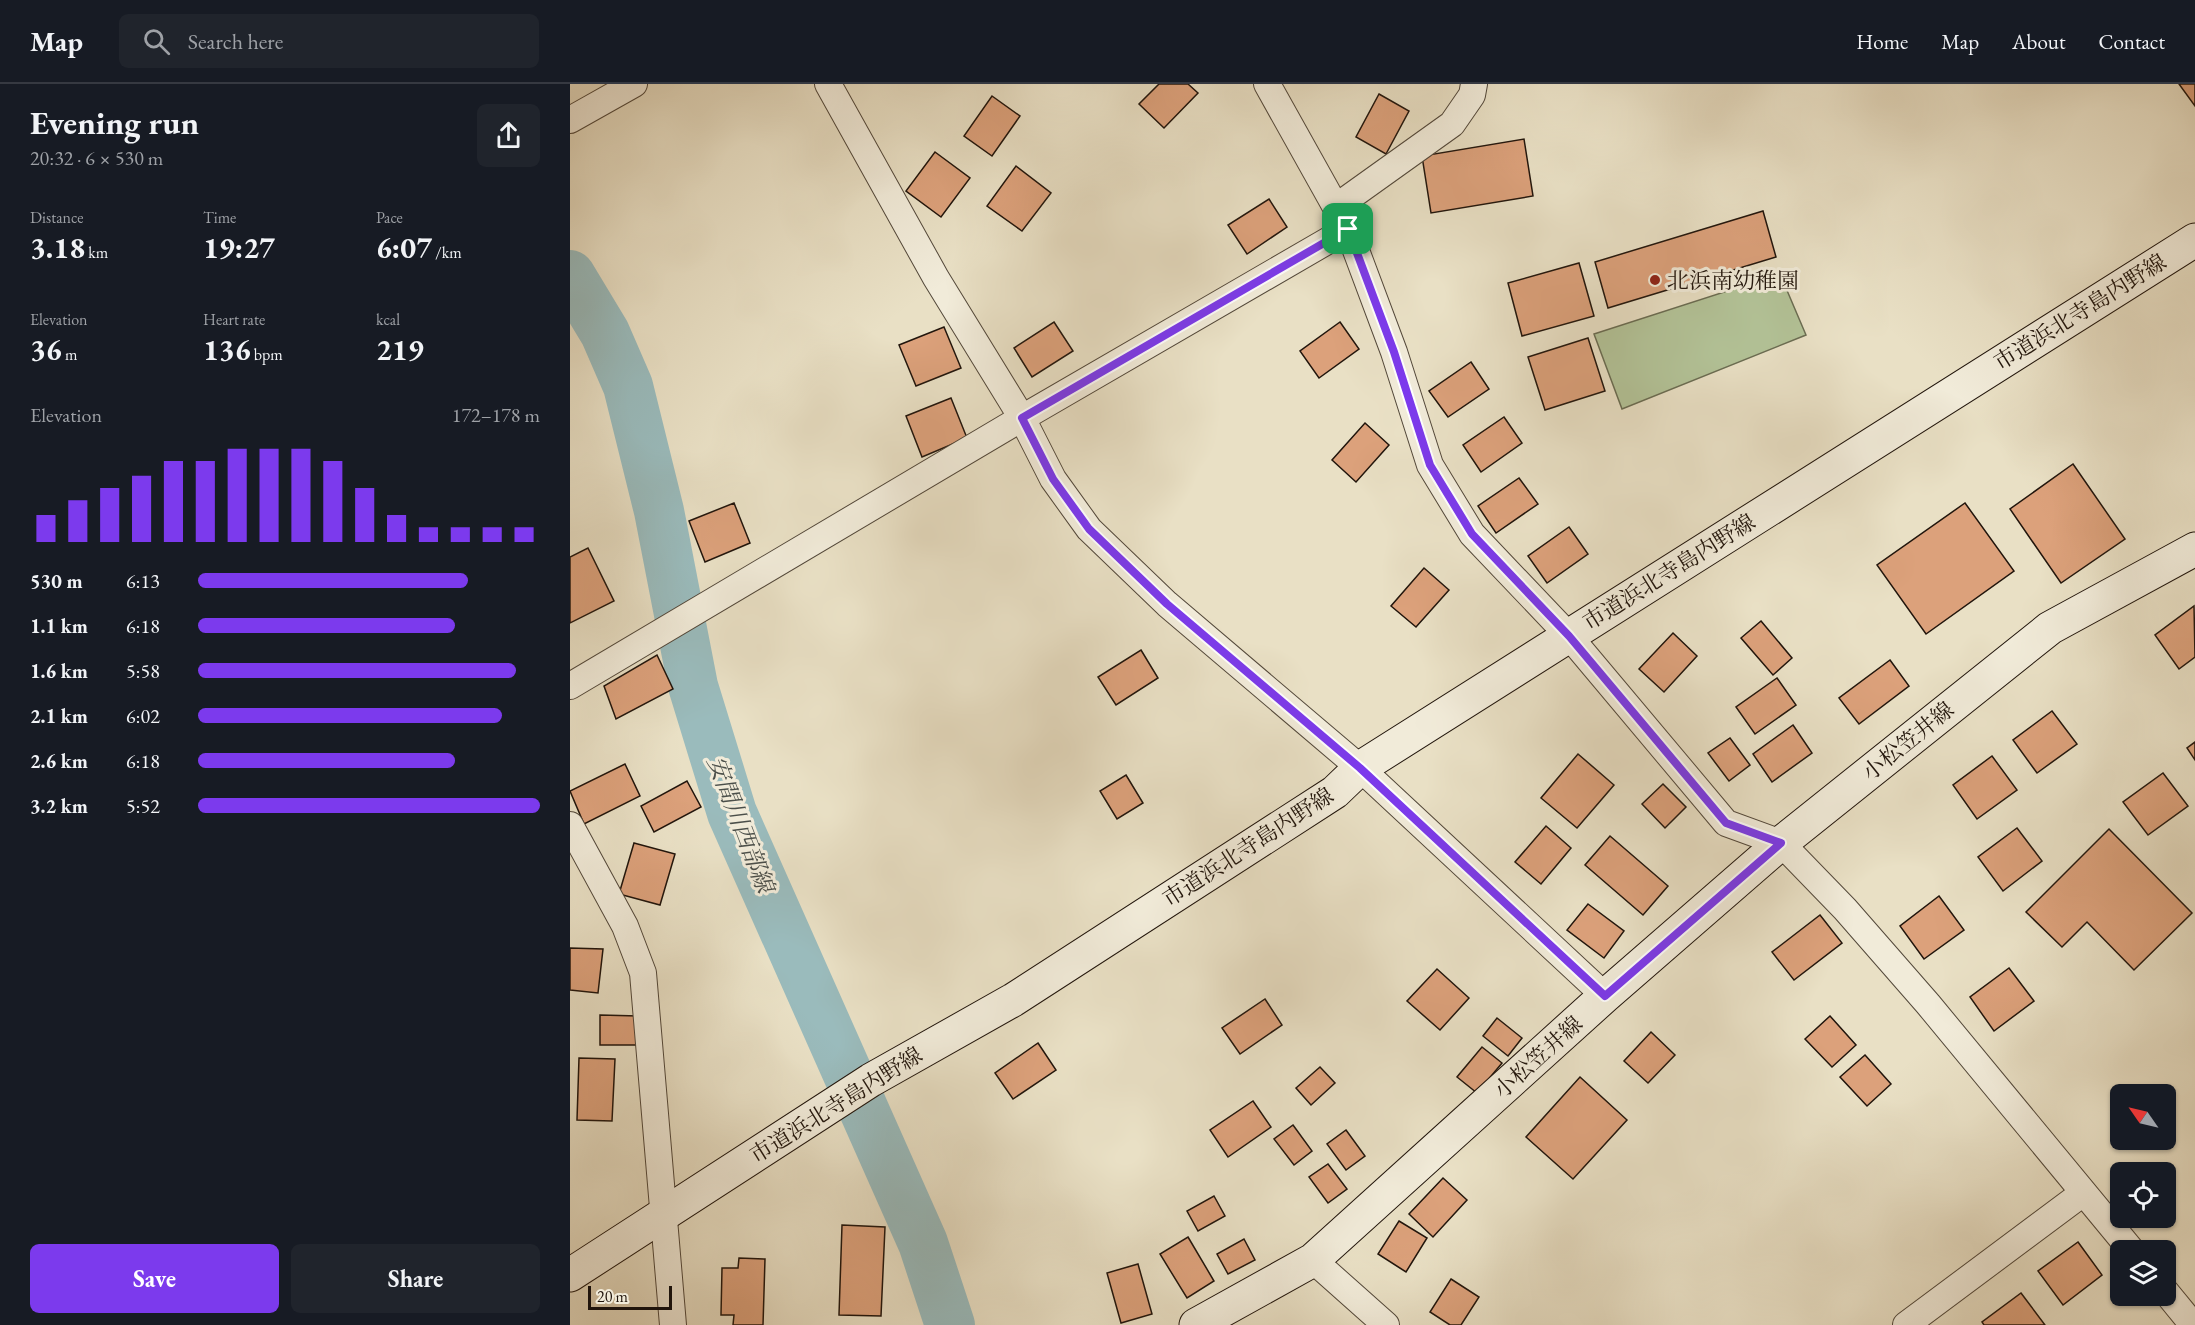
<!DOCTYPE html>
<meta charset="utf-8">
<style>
:root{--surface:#171b24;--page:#20242c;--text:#f1f3f6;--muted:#9ea1a6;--line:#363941;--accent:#7c3aed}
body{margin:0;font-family:"EB Garamond","Noto Serif JP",serif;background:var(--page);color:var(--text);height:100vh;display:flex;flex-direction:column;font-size:22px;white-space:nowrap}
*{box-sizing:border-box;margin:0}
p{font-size:20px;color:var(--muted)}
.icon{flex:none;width:33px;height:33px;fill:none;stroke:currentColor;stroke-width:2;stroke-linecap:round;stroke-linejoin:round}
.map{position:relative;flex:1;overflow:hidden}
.side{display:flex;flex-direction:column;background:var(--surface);width:570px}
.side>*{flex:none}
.needle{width:39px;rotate:304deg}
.buttons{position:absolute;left:1540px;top:1000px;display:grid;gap:12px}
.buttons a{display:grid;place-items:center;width:66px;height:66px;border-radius:9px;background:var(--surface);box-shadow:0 2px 4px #0004;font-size:30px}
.scale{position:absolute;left:18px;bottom:15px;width:84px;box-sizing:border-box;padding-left:6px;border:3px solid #21150c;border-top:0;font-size:16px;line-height:21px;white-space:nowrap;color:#21150c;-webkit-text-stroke:4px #f1ebd9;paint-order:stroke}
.pin{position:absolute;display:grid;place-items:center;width:51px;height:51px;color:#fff;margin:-26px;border-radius:12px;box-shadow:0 3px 9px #0006}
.round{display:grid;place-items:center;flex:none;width:63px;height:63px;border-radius:9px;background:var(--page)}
.overview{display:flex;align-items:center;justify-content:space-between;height:102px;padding:0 30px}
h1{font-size:33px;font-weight:700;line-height:45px}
.figures{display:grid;grid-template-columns:repeat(3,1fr);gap:9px;height:102px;padding:6px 30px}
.figures div{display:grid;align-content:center}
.figures b{font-size:30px;font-weight:700}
.figures small{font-size:16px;font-weight:400}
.figures p{font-size:16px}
.chart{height:168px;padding:12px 30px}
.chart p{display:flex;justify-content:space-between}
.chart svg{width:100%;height:108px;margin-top:6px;stroke:var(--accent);stroke-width:6}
.button{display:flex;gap:12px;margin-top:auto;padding:12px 30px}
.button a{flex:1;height:69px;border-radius:9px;background:var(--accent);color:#fff;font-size:24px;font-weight:700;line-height:69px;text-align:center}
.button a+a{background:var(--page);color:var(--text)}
ul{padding:0 30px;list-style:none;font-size:20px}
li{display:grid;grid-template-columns:96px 72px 1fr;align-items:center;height:45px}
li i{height:15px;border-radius:8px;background:var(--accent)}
header{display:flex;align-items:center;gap:36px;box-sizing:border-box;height:84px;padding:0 30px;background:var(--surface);border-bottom:2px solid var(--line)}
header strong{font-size:28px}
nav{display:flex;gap:33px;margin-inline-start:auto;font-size:21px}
.search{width:420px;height:54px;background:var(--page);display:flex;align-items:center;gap:15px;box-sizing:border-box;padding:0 21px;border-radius:9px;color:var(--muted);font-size:22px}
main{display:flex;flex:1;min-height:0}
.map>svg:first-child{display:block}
.green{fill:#b3c398;stroke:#6a6c52;stroke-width:1.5}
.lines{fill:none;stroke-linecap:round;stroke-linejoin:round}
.river{stroke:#9abbbc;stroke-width:50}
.building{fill:#dca17b;stroke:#21150c;stroke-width:1.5}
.street-casing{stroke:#53483a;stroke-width:28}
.secondary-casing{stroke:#21150c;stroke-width:35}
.street{stroke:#f1ebd9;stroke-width:26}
.secondary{stroke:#f1ebd9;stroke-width:33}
.route-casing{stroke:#fff;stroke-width:12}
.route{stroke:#7c3aed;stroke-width:8}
.poi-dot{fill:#8f2418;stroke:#f1ebd9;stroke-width:2}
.labels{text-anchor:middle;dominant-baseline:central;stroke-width:6;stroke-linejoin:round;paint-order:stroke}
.poi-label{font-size:22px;fill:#21150c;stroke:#f1ebd9;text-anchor:start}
.street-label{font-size:22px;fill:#21150c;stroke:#f1ebd9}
.water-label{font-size:24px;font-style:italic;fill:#4b4f4a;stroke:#f1ebd9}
</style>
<header>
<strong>Map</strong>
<div class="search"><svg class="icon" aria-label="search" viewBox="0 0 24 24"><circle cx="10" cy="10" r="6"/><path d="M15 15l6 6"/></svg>Search here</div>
<nav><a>Home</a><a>Map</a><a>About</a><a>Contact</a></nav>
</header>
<main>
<section class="side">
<div class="overview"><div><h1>Evening run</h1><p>20:32 · 6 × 530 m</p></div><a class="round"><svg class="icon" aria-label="share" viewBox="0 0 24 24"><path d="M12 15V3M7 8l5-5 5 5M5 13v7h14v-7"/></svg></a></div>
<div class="figures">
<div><p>Distance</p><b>3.18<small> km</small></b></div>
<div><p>Time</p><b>19:27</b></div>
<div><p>Pace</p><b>6:07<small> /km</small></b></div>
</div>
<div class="figures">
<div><p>Elevation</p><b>36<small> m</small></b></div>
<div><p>Heart rate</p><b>136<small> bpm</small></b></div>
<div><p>kcal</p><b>219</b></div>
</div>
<div class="chart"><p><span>Elevation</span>172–178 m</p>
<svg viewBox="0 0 160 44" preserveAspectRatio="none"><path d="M5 44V33M15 44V27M25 44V22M35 44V17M45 44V11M55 44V11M65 44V6M75 44V6M85 44V6M95 44V11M105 44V22M115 44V33M125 44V38M135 44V38M145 44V38M155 44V38"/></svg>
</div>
<ul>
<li><b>530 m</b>6:13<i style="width:79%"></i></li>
<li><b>1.1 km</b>6:18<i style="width:75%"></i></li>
<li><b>1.6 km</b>5:58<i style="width:93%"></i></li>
<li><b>2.1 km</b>6:02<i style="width:89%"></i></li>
<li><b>2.6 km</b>6:18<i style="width:75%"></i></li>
<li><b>3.2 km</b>5:52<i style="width:100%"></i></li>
</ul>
<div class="button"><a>Save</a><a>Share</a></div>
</section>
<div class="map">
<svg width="1625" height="1241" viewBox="0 0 1625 1241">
<rect width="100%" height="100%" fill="#e9e0c5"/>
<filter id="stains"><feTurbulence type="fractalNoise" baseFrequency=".00333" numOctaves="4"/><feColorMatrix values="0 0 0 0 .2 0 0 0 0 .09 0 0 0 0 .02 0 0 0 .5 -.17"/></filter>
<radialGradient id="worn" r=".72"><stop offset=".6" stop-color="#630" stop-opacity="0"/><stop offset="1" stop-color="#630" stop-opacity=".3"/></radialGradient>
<path class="green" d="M1210,190L1236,251L1052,325L1024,250Z"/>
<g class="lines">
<path class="river" d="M0,191L35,249L58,302L89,427L123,602L162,729L353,1159L380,1241"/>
</g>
<g class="building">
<path d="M589,0H618L628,9L594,44L569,20Z"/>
<path d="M1609,0H1625V22Z"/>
<path d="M809,10L839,27L816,70L786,53Z"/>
<path d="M422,12L450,32L422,72L394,52Z"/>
<path d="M954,55L963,112L861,129L852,72Z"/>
<path d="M365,68L400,94L371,133L336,107Z"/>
<path d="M446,82L481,109L452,147L417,122Z"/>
<path d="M699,115L717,143L677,170L658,141Z"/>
<path d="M1193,127L1206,173L1038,224L1025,178Z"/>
<path d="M1009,179L1024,232L952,252L938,199Z"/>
<path d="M484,238L503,267L462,293L444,264Z"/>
<path d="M770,238L789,265L749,294L730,267Z"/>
<path d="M374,243L391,284L346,302L329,261Z"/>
<path d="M1018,254L1035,307L975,326L958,273Z"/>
<path d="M901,278L919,305L878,333L859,307Z"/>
<path d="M381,314L397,354L352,373L336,332Z"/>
<path d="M934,333L952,359L911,388L893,361Z"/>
<path d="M795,339L819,361L786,398L762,376Z"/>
<path d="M1503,380L1555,455L1491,499L1440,425Z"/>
<path d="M949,394L968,420L926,449L908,422Z"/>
<path d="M164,419L180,459L135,478L119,437Z"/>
<path d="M1395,419L1444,487L1356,550L1307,481Z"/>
<path d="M999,443L1018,470L977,499L958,472Z"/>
<path d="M18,464L44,517L0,539V473Z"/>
<path d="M854,484L879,506L846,543L821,522Z"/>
<path d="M1624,522L1625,573L1609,585L1585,551Z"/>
<path d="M1191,537L1222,574L1203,591L1171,554Z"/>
<path d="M1103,549L1127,572L1094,608L1069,585Z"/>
<path d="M571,566L588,594L546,621L528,593Z"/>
<path d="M87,571L103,605L46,635L34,602Z"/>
<path d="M1320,576L1339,602L1289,640L1269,614Z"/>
<path d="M1207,594L1226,621L1185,650L1166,623Z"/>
<path d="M1482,627L1507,660L1467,689L1443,656Z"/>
<path d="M1223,641L1242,669L1202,698L1183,670Z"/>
<path d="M1160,654L1180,681L1159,697L1138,669Z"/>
<path d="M1625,658V676L1617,664Z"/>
<path d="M1008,670L1044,701L1007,744L971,714Z"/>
<path d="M1422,672L1447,706L1407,735L1383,701Z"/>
<path d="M55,680L70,712L14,740L0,707Z"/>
<path d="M1593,689L1618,722L1578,751L1553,718Z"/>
<path d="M556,691L573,719L547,735L530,707Z"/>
<path d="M117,697L131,723L84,748L71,722Z"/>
<path d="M1093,700L1116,723L1095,744L1072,720Z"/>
<path d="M976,742L1001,764L971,800L945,778Z"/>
<path d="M1447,744L1472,777L1433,807L1408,773Z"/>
<path d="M1539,745L1622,829L1564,886L1517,838L1492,863L1456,828Z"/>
<path d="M1040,752L1098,802L1073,831L1015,781Z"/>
<path d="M64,759L105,770L90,821L49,810Z"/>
<path d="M1369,812L1394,846L1354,875L1330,842Z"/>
<path d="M1018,820L1054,847L1034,874L997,846Z"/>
<path d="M1250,831L1272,859L1224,896L1202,868Z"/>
<path d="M0,864L33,865L28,909L0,906Z"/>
<path d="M1439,884L1464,917L1424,947L1400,913Z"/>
<path d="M867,885L899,914L870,946L837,917Z"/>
<path d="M695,915L712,941L670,970L652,944Z"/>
<path d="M30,931L68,932L67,961H30Z"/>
<path d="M1260,932L1286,961L1262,983L1235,955Z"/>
<path d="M927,934L952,954L938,972L913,952Z"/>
<path d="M1081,948L1105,971L1078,999L1054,977Z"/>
<path d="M468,959L486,986L443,1015L425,989Z"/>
<path d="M912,963L932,979L907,1009L887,993Z"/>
<path d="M1295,971L1321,1000L1297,1022L1270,993Z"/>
<path d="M9,974L45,975L42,1037L7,1036Z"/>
<path d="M750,983L765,999L741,1021L726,1004Z"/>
<path d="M1010,993L1057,1036L1003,1095L956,1053Z"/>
<path d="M683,1017L701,1043L658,1073L640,1046Z"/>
<path d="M723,1041L742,1067L724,1081L704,1055Z"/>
<path d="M776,1046L795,1072L776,1086L757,1060Z"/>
<path d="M758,1080L777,1105L758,1119L739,1093Z"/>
<path d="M873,1094L897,1116L863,1153L839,1130Z"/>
<path d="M644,1112L655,1132L628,1147L617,1127Z"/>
<path d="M829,1137L857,1154L836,1188L808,1170Z"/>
<path d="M272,1141L315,1143L311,1232L269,1231Z"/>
<path d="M618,1153L644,1197L617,1214L590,1170Z"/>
<path d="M674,1155L685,1176L658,1190L647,1170Z"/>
<path d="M1508,1158L1532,1191L1493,1221L1468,1187Z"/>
<path d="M169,1174L195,1175L193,1241H163L164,1231H151L152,1184H168Z"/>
<path d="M568,1180L582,1230L551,1239L537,1189Z"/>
<path d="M881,1195L909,1213L891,1241H880L860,1228Z"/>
<path d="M1451,1209L1475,1241H1414L1412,1238Z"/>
</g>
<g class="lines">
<defs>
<g id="street">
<path d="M258,0L366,194L452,334L483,395L519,445L597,520L790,684L1035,912"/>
<path d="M697,0L778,145L824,268L860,381L902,450L999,552L1156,739L1211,759L1275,825L1358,920L1562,1167"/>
<path d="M0,36L64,0"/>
<path d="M766,123L882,40L902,11L904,0"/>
<path d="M0,602L452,334L778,145"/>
<path d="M0,741L55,842L73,889L103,1241"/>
<path d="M743,1176L816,1241"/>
<path d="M1596,1208L1623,1241"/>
<path d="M1336,1241L1513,1109"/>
</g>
<g id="secondary">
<path d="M0,1191L301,996L443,916L765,708L790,684L1625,156"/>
<path d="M626,1241L743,1176L1035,912L1211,759L1480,544L1625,465"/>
</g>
</defs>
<use href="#street" class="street-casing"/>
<use href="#secondary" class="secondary-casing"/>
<use href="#street" class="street"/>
<use href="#secondary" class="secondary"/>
</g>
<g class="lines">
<defs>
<path id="route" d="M778,145L824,268L860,381L902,450L999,552L1156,739L1211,759L1035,912L790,684L597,520L519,445L483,395L452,334Z"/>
</defs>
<use href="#route" class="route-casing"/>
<use href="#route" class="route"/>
</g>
<circle class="poi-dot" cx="1085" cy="196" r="6"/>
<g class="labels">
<g class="poi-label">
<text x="1097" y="196">北浜南幼稚園</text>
</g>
<g class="street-label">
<text transform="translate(1510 228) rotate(-32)">市道浜北寺島内野線</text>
<text transform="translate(1099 488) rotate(-32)">市道浜北寺島内野線</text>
<text transform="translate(1338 657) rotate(-39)">小松笠井線</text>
<text transform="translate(678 763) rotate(-33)">市道浜北寺島内野線</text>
<text transform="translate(968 973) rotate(-42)">小松笠井線</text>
<text transform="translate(266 1021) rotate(-32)">市道浜北寺島内野線</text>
</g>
<g class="water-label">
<text transform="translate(171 740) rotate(69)">安間川西部線</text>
</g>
</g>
<rect width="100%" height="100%" filter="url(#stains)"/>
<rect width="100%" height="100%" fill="url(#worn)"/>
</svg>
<div class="buttons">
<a><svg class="needle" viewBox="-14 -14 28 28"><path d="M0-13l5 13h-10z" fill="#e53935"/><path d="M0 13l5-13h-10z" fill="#9ea1a6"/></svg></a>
<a><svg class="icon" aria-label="locate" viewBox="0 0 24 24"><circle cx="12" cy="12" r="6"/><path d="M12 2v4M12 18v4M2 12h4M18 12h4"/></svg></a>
<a><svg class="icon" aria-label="layers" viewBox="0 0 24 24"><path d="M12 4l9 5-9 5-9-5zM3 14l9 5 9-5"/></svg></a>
</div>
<div class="scale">20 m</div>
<div class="pin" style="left:778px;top:145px;background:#1e9e55"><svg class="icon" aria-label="arrive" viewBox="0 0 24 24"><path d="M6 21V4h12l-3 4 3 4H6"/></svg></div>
</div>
</main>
